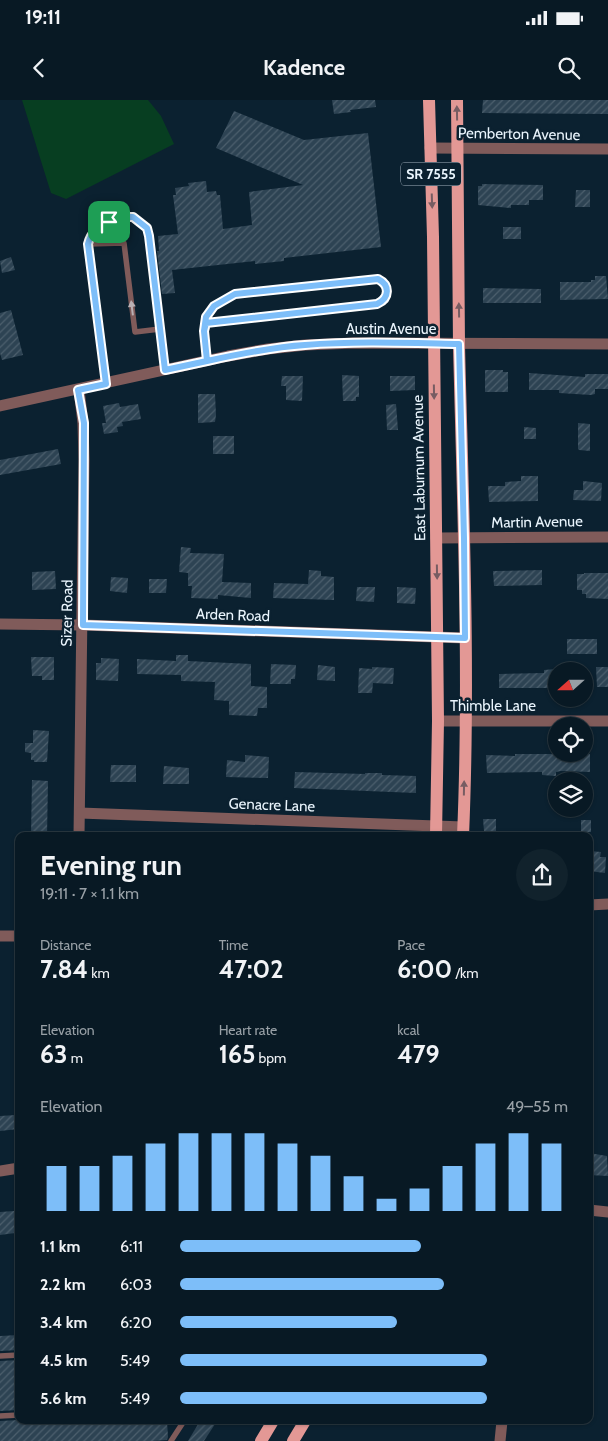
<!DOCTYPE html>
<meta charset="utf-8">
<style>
:root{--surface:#081924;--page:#11222c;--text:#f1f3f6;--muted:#98a0a6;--line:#293841;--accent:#7dbef9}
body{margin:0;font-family:Cabin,sans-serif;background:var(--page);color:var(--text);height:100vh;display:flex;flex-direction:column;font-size:19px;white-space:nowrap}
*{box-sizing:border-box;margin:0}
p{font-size:16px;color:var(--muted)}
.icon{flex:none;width:28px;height:28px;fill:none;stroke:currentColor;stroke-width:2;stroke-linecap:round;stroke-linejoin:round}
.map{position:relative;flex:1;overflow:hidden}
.details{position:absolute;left:15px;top:732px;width:578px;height:592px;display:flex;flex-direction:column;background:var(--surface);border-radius:10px;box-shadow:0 1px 4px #0004,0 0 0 1px var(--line)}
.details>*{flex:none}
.needle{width:32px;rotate:249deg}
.controls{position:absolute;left:548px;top:562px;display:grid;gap:10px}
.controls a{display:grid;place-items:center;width:45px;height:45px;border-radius:50%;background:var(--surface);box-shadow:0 1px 4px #0004,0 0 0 1px var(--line);font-size:25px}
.pin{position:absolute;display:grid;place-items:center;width:42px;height:42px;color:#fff;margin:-21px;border-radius:10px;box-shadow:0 2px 8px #0006}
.round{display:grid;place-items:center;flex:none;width:52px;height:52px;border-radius:26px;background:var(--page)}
.overview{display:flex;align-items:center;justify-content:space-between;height:85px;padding:0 25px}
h1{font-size:28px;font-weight:800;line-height:38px}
.figures{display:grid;grid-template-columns:repeat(3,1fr);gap:8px;height:85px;padding:5px 25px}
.figures div{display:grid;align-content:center}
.figures b{font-size:25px;font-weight:800}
.figures small{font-size:14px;font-weight:400}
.figures p{font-size:14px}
.chart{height:140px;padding:10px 25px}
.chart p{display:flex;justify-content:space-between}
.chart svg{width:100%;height:90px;margin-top:5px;stroke:var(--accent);stroke-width:6}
ul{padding:0 25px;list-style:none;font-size:16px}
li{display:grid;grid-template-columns:80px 60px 1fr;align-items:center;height:38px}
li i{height:12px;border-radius:6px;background:var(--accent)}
.status{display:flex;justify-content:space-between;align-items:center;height:35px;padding:0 25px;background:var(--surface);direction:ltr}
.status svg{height:14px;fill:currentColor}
header{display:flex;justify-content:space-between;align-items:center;height:65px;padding:0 25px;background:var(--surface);font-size:22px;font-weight:800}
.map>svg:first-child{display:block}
.grass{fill:#073e21}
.building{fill:url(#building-hatch)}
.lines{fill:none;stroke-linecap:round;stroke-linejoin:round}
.service{stroke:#805b5a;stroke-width:5.5}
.minor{stroke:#805b5a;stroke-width:11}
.primary{stroke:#e39895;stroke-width:12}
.oneway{fill:#775c62}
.oneway2{fill:#bab0b4}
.route-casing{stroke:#fff;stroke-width:10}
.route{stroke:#7dbef9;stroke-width:6}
.labels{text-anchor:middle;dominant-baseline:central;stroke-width:5;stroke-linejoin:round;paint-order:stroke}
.shield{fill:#0b2130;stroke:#a7b5c0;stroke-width:1}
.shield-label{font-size:14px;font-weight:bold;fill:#eaf5fd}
.street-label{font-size:15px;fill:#eaf5fd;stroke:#0b2130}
</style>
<div class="status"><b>19:11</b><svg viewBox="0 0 49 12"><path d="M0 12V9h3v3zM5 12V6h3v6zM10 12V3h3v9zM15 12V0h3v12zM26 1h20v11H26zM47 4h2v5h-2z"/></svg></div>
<header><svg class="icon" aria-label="back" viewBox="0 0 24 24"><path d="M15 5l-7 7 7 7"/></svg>Kadence<svg class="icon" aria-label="search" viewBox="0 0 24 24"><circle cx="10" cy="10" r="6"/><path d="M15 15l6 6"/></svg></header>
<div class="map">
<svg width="608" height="1341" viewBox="0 0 608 1341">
<defs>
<pattern id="building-hatch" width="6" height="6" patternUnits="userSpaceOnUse" patternTransform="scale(1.25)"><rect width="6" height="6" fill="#2d4353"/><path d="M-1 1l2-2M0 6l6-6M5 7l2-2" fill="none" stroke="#4c5f6d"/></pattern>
</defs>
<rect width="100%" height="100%" fill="#0b2130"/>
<path class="grass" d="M22,0H148L161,16L174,44L66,99L51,93Z"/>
<g class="building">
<path d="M332,0H375L376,7L350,10L351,12L334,14Z"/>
<path d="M483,0H608V14L482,13Z"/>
<path d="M234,11L304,40L368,33L381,147L284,158V161L255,164V161L172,170L175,193L162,194L157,151H159L158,136L178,134L173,95H176L175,88L189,86L188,83L206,81L207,92L216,91L217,95H220L223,129L252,125L249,92L303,85L216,48Z"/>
<path d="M482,84L543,85V100H529V105H511V108L478,105V86H482Z"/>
<path d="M576,90H590V107H575Z"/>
<rect x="503" y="127" width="18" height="12"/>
<path d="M11,157L15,170L2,173L0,161Z"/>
<path d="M595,176H606L608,199L560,200V182H591V180H595Z"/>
<path d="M483,188L541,189V203H483Z"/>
<path d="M11,210L23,255L2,260L0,253V213Z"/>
<path d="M485,270H503V272H508V292H485Z"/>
<path d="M529,273L585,277V274H608V289H595V294L591,295L559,293V290H529Z"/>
<path d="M342,275L359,276V297H356V301H343Z"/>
<path d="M282,276H303L302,301L286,300V286H281Z"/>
<path d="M390,276H415V290L390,291Z"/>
<path d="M198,294H215L216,315L215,322L198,323Z"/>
<path d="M119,303L120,307L138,304L141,319L122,322L123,326L117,327L118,332L104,334L102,323H106L103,306Z"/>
<path d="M396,304L398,330H387L386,305Z"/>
<path d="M578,323L590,324V351L579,350L578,349Z"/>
<path d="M524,327L536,328V339H524Z"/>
<rect x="213" y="336" width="21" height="18"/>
<path d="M58,349L61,364L0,375V360Z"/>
<path d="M521,376H538V401L489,402L488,386H505V382L521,381Z"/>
<path d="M583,381L602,383L601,401L573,400L574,390H583Z"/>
<path d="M181,447L191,448L190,453L224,454L222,482L251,483V498L218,495V499L191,498L192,486H188V473L179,472Z"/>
<path d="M309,470L321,471V476L334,477V500L273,498L274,483L308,484Z"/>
<path d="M542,470V485L494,486L493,471Z"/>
<path d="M55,471L56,489L32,490V472Z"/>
<path d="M584,473H608V499L586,498V494H582V490H577V474H584Z"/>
<path d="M111,477L128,478L127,493L110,491Z"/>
<path d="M149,479H167L166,493H149Z"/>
<path d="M357,487H375L374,502L356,501Z"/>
<path d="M397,487L416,488L415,504L397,503Z"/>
<rect x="567" y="539" width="30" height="15"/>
<path d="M176,555H188V561L251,564V586L267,587V608H258L257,616L229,615V601L214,600L215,582L181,581V575L137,574V559L176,561Z"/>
<path d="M31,557H54V580H42V576H32Z"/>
<path d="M101,558L119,559L118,581L96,580V563H101Z"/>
<path d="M271,564L296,565L295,579H291V584H270Z"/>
<path d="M318,565L335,567V581L317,580Z"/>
<path d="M372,567L394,568L393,584L373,583L372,593H358L359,568L372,569Z"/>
<path d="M596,567H608V587H597Z"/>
<path d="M556,569V588H499V574L544,573V570Z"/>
<path d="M33,630L49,631L47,662H34V660H31V653L25,652V643H33Z"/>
<path d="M515,654H590V672L561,671L556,672V676L542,675V672L487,673L486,655L515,656Z"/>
<path d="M245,655L269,657L268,678L226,677L227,660L245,662Z"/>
<path d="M111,665H136V682H110Z"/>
<path d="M164,666L189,668V684H163Z"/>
<path d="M295,672L365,674V673H382V675L416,676V693L294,688Z"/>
<path d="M32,680L48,681L47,736H31Z"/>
<path d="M483,719H496V731H484Z"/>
<rect x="581" y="720" width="10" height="12"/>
<path d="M590,751L601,752L600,757H606L605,773L589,771Z"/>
<path d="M16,1015L18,1029L0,1031V1016Z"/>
<path d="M589,1053L607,1056L608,1076L589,1075Z"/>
<path d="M14,1111L15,1133L0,1135V1112Z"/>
<path d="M19,1235V1250L0,1251V1236Z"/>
<path d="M19,1260V1310L0,1311V1261Z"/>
<path d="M19,1320V1323L66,1321H167L168,1337L167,1340L153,1341H0V1321Z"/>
<path d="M200,1321H217L204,1341H188Z"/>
</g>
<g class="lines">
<g class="service">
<path d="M88,144L124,143L135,232L160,229"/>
<path d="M206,223L377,204C390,198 390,185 378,179L235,194L214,206L206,217L204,231L207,261"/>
<path d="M107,284L88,144C94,118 140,103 149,136L165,271"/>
<path d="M0,1256L19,1255"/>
<path d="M0,1316L19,1315"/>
<path d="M171,1341L184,1321"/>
</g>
<g class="minor">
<path d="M430,48L608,49"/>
<path d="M79,290L83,323L84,360L79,736"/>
<path d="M0,306L228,256L268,249L305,245L354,243L608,244"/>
<path d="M436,438L608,437"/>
<path d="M0,524L83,525L465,538"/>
<path d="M438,621H608"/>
<path d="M80,713L463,727"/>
<path d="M589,805L608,804"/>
<path d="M0,836H19"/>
<path d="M0,1071L19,1068"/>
<path d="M589,1110L608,1112"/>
<path d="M500,1341L502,1321"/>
</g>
<g class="primary">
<path d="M429,0L433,137L438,621L436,736"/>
<path d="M457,0C458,82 458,164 459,245C463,409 470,573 463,736"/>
<path d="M261,1341L273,1321"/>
<path d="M293,1341L305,1321"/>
</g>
</g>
<defs><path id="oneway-solid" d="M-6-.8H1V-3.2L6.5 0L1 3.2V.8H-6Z" transform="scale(1.25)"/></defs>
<g class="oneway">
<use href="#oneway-solid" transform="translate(457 13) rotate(-91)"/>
<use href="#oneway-solid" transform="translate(432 101) rotate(88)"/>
<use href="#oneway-solid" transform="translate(459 210) rotate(-91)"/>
<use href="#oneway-solid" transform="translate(434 292) rotate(89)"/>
<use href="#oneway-solid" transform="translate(437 472) rotate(89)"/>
<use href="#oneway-solid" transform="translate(464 688) rotate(-89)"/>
</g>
<use class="oneway2" href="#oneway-solid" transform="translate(132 208) rotate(-97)"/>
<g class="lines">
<defs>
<path id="route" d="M109,122C98,127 91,132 88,144L106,284L78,290L84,323L83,525L465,538L464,438L459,244C408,243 356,241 305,245C272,247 239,254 207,261L204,231L206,223L377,204C390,198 390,185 378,179L235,194L214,206L206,217L204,231L207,261L165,270L149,136L147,128L133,117H122L109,122"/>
</defs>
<use href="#route" class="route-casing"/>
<use href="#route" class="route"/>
</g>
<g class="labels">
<rect class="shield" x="401" y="62.5" width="60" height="23" rx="4"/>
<g class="shield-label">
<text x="431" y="74">SR 7555</text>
</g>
<g class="street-label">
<text transform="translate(519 34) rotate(1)">Pemberton Avenue</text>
<text x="391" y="229">Austin Avenue</text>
<text transform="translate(419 368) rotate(-91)">East Laburnum Avenue</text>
<text transform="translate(537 422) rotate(-1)">Martin Avenue</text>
<text transform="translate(67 513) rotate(-89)">Sizer Road</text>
<text transform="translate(233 515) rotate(2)">Arden Road</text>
<text x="493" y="606">Thimble Lane</text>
<text transform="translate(272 705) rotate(2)">Genacre Lane</text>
</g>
</g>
</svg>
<div class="controls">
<a><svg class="needle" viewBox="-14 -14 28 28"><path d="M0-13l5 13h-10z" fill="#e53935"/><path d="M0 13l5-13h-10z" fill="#98a0a6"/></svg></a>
<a><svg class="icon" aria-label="locate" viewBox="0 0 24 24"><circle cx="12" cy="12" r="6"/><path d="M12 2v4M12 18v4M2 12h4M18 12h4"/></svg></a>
<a><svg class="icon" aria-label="layers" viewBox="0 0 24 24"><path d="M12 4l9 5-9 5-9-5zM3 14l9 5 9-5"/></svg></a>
</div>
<div class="pin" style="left:109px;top:122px;background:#1e9e55"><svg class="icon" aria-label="arrive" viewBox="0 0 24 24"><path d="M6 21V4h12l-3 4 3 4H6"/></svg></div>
<section class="details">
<div class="overview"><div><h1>Evening run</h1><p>19:11 · 7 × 1.1 km</p></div><a class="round"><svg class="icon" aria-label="share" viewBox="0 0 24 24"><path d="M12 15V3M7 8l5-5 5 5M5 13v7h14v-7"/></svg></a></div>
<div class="figures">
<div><p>Distance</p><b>7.84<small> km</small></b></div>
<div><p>Time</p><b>47:02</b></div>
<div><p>Pace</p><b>6:00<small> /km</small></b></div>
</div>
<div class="figures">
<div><p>Elevation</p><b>63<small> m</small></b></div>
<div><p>Heart rate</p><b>165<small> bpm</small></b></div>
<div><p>kcal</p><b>479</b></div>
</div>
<div class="chart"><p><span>Elevation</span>49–55 m</p>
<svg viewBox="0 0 160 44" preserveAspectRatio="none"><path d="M5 44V22M15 44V22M25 44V17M35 44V11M45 44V6M55 44V6M65 44V6M75 44V11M85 44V17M95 44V27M105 44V38M115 44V33M125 44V22M135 44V11M145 44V6M155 44V11"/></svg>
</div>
<ul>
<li><b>1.1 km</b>6:11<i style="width:62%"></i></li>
<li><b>2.2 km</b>6:03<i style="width:68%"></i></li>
<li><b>3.4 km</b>6:20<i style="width:56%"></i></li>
<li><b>4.5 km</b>5:49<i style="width:79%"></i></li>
<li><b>5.6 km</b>5:49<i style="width:79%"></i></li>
</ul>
</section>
</div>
